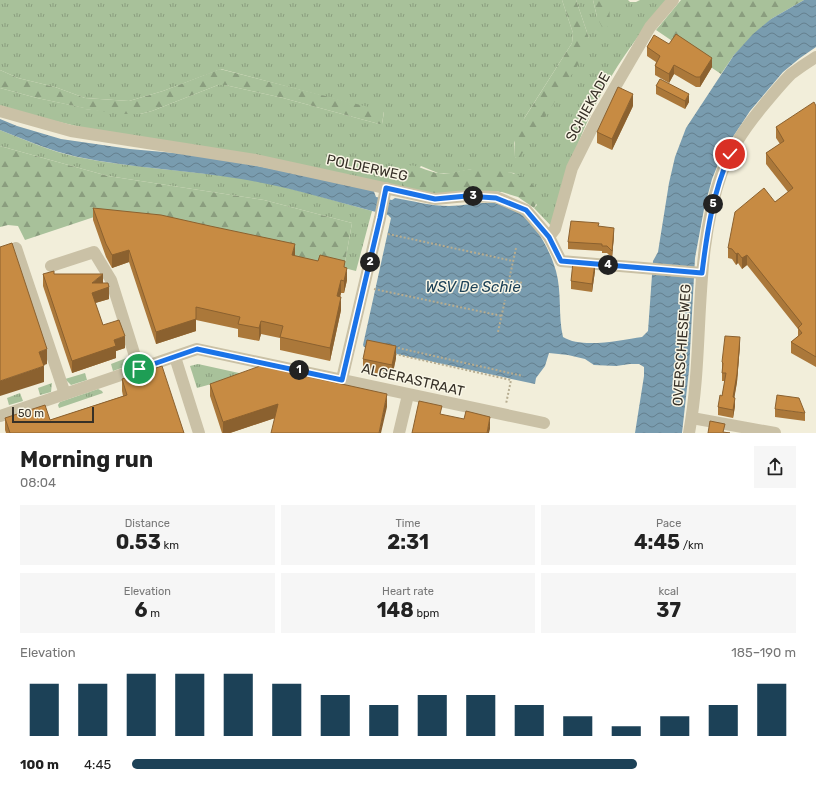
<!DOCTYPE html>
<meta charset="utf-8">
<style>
:root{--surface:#fff;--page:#f6f6f6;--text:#222;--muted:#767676;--accent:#1c4157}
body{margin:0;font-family:Rubik,sans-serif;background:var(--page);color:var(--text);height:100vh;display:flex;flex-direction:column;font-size:15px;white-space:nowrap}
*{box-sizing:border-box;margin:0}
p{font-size:13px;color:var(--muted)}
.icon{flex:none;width:22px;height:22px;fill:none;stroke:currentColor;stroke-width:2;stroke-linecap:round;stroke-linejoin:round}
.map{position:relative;height:433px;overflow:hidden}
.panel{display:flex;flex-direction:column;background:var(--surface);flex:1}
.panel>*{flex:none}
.scale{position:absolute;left:12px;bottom:10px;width:82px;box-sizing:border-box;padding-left:4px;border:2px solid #363027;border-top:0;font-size:11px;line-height:14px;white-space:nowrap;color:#363027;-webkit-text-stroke:3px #f9f6e6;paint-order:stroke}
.pin{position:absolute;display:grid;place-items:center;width:34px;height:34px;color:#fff;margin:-17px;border:2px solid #fff;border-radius:50%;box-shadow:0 1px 4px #0007}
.km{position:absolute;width:20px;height:20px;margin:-10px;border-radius:50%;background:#222;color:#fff;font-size:11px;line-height:20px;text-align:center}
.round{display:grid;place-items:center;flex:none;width:42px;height:42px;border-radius:0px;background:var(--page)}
.summary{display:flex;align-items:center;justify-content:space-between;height:68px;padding:0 20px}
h1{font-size:22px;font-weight:700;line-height:30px}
.stats{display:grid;grid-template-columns:repeat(3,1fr);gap:6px;height:68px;padding:4px 20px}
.stats div{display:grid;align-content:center;border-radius:0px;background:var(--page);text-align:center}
.stats b{font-size:20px;font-weight:700}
.stats small{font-size:11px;font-weight:400}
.stats p{font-size:11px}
.chart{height:112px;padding:8px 20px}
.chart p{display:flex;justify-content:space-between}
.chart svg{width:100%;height:72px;margin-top:4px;stroke:var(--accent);stroke-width:6}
ul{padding:0 20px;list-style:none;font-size:13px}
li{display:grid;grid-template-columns:64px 48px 1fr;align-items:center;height:30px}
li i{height:10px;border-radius:5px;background:var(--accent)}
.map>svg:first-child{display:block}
.grass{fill:url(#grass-tufts)}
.forest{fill:url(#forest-firs)}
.water{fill:url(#water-waves)}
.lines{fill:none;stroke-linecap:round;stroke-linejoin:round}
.path{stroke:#b6ac90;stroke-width:2;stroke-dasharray:2 2;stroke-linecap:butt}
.minor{stroke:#cac1a6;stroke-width:12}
.wall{fill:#ab783a}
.shaded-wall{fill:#8b612f}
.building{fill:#c78b43;stroke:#8b612f}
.route-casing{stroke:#fff;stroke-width:8}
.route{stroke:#1a73e8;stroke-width:5}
.labels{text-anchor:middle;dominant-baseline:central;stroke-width:3;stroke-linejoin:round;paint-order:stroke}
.street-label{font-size:14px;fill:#363027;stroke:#f9f6e6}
.water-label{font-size:15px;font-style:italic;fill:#1c4157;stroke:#f9f6e6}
</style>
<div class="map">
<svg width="816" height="433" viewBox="0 0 816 433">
<defs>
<pattern id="grass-tufts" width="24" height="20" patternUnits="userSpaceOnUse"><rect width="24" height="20" fill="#a8c19a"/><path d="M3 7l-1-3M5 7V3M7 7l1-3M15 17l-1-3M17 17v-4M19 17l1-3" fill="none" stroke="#8a9d7e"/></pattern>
<pattern id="forest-firs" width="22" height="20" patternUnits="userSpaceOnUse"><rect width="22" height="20" fill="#a8c19a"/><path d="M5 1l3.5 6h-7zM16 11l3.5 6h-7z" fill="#8a9d7e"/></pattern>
<pattern id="water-waves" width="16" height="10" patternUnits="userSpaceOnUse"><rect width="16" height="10" fill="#799caf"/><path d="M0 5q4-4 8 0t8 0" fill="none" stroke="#64808e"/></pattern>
</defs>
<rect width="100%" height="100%" fill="#f2eeda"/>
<g class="grass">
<path d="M0,0H562L573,33L572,43L525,117L514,143V156L516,158L589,38L576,0H593L597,17L609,5V0H628L630,2H636L640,0H668C626,47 590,104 571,164C564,186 559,208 554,229L534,208L537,205L514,173L472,169L453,173H438L421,166L402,187L131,139L0,108V88L37,98L85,108V109L140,114L152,111L218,85H225L283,98L379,124H382L384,112L221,69L163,91L129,101L85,98L55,87L18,78L0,70Z"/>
<path d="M0,130C25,140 50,151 77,157C131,168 186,170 240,178C285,185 328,199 372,211L356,271L344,268L352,223L264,200L108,176L0,146Z"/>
<path d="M129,357V362L127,366L113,371L111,364Z"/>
<path d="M198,364L239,373L240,376L197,388L190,366Z"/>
<path d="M85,373L87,380L71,385L65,379Z"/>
<path d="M52,383L51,392L40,395L38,388Z"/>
<path d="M98,389L102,391L103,393L59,408L58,405L60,402Z"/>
<path d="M20,393L23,401L9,405L7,398Z"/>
</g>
<g class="forest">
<path d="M562,0H576L589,38V47L520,157L516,158L514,157L515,133L572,43L573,33Z"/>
<path d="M593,0H609L610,25L606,28L602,27L597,17Z"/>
<path d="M681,0H804L771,19L734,55L721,74L656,30Z"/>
<path d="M220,69L384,111L382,124H379L283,98L225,85H218L152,111L140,114H121L84,109V108L37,98L0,88V70L18,78L55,87L85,98L129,101L163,91Z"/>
<path d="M0,146L108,176L264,200L352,223L344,268L94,217L25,240L18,226L8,225L0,227Z"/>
<path d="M411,165C422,167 429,172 438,173C450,175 461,170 472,169C489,168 522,171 533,185C536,189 538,195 539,199L534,208L518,197L502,192L491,191L438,195L402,187V173L407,168Z"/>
</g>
<path class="water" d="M804,0H816V47L800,58L783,72L750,111L723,152L712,179L704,209L695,258L689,370L682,433H635L644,376V367L639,364H630L616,366L594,365L585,359L568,355L549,353L545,366L536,378L535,384L364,347L363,345L391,218L388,215C339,203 291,187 241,179C187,170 131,168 78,157C51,151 25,140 0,130V119L17,126L61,139L130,149L207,156L373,189L376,197L392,200L395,198C413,201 431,206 449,206C464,206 479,202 494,203C526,205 548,243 556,271C562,293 558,316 563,337C582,349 621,340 642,337L648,331L653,261L658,252L669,183L675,157L686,128L734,55L753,34L771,19Z"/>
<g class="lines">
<g class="path">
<path d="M388,234L513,261"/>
<path d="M516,248L509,280L523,283"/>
<path d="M374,289L502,316"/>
<path d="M498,332L505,300"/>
<path d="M394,347L523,376"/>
<path d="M395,354L511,380L506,404"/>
</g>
<g class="minor">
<path d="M0,111L71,131L256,160L435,199L467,196L496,197L526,210L549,237L561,261L702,273"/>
<path d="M549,237L555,229L572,168L597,118L650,27L673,0"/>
<path d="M16,248L65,394"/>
<path d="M51,266L94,252L111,280L139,369"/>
<path d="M175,357L199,433"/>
<path d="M342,379L380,218L386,188"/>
<path d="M0,416L197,349L544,423"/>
<path d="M692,418L775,433"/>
<path d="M399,433L408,395"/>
<path d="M689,433C705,347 692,256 722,172C731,148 747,125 763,106C772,95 781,84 791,74C799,68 808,62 816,57"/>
</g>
</g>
<g class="wall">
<path d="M669,44L712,67L700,87H696L674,74L669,83L655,75V66L656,62L647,56V47Z"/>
<path d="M656,86L689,102L685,109L656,94Z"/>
<path d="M633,106L612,150L597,143V132Z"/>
<path d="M816,106V367L791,353V342L798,336V329L747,265L742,269L738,263L736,265L732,259L728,258V248L775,202L788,192L766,164V153L780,144L776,138V127Z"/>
<path d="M93,208L295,256L345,267L347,280L344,293H341L340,297L341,310L330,361L280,350V338L261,334L259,341L238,337V329L196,320V331L156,344L129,262L112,268L106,257L93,220Z"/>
<path d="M599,226L614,235L612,258L607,253H602V251L568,249V242Z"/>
<path d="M595,271L592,292L571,289V281Z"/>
<path d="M43,274H54L109,299L95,303L103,325L125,348L116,351V358L72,373L43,286Z"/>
<path d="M740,345L737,382L734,398L735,406L733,418L718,415V407L722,396L725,381H722V362Z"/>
<path d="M396,358L392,377L363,370V359Z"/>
<path d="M122,379L184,433H6L5,430V418L50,420L123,396L122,391Z"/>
<path d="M210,384L387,407L275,418L230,433H222L210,396Z"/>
<path d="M775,409L805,413V421L775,417Z"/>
</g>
<g class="shaded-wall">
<path d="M712,58V67L700,87V77Z"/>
<path d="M674,65V74L669,83V74Z"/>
<path d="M633,94V106L612,150V139Z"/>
<path d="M689,94V102L685,109V101Z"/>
<path d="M614,228V235L612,258V251Z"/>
<path d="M295,244V257L292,255Z"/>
<path d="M129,250V262L112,268V255Z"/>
<path d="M738,253V263L736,265V254Z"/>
<path d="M747,255V265L742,269V258Z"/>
<path d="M595,263V271L592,292V284Z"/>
<path d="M347,268V280L344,293V281Z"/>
<path d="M103,274V285L109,287V299L92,304V283Z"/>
<path d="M341,280V293L337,309V296Z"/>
<path d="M341,297V310L330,361V348Z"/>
<path d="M196,319V331L156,344V332Z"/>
<path d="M261,321V334L259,341V328Z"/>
<path d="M125,336V348L116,351V358L72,373V361L114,340Z"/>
<path d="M740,337V345L737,382L733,406V397Z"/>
<path d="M396,346V358L392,377V365Z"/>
<path d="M47,349V364L39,367V352Z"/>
<path d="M44,366V382L0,396V381Z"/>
<path d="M387,394V407L381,433H379Z"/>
<path d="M735,398V406L733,418V410Z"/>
<path d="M278,404V417L230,433H223V422Z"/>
<path d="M490,417V429L489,433H487Z"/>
</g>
<g class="building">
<path d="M676,34L712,58L700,77H696L674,65L669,74L655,66L660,56L647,47L654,35L669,44Z"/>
<path d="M660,79L689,94L685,101L656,86Z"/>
<path d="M618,87L633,94L612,139L597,132Z"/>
<path d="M814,102L816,106V357L791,342L802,333L798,328L802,324L747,255L742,258L738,253L736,254L732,249L728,248L735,212L764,188L775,202L793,188L766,153L784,141L776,127Z"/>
<path d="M93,208L161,215L210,226L295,244L292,255L318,261L320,255L345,261L344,267L347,268L344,281L341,280L337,296L341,297L330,348L280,337L283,326L261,321L259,328L238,324L240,317L196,307V319L156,332L129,250L112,255L106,244Z"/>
<path d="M571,221L599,223L598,226L614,228L612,251L607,246H602V244L568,242Z"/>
<path d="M12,243L47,349L39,352L44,366L0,381V247Z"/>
<path d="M573,262L595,263L592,284L571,281Z"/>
<path d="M54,271V274H103L92,283H108L109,287L92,293L103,325L119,320L125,336L114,340L116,346L72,361L43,274Z"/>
<path d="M725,336L740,337L737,374L733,397L735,398L733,410L718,407L720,395L722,396L726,373H722L723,363L722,362Z"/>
<path d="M367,340L396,346L392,365L363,359Z"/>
<path d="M162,366L184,433H10L5,418L45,405L50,420L127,395L122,379Z"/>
<path d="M260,366L387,394L379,433H271L278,404L223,422L210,384Z"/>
<path d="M777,395L799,398L805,413L775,409Z"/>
<path d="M419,401L442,406L440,414L464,419L466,411L490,417L487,433H412Z"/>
<path d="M710,421L725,424L723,432L730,433H708Z"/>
</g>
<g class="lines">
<defs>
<path id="route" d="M139,369L197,349L342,380L380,218L386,188L435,199L467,196L496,198L526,210L549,237L561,261L702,273C707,232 713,192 730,154"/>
</defs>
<use href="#route" class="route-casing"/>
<use href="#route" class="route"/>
</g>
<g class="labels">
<g class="street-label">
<text transform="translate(588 107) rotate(-61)">SCHIEKADE</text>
<text transform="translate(367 168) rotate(12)">POLDERWEG</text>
<text transform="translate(682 345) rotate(-86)">OVERSCHIESEWEG</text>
<text transform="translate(413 380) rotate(13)">ALGERASTRAAT</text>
</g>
<g class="water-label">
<text x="473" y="287">WSV De Schie</text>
</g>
</g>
</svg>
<div class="scale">50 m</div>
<div class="pin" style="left:139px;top:369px;background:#1e9e55"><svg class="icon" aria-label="arrive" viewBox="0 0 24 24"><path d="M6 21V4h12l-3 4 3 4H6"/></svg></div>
<div class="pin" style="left:730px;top:154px;background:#d93025"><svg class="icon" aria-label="check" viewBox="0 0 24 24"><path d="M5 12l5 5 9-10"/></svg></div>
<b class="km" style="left:299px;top:370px">1</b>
<b class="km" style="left:370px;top:262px">2</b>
<b class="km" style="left:473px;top:196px">3</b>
<b class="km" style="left:608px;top:265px">4</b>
<b class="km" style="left:713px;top:204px">5</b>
</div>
<section class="panel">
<div class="summary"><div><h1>Morning run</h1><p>08:04</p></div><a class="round"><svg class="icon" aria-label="share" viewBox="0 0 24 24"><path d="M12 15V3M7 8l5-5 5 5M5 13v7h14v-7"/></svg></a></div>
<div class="stats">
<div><p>Distance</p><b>0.53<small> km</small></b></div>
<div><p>Time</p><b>2:31</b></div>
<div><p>Pace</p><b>4:45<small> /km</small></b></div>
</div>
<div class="stats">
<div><p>Elevation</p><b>6<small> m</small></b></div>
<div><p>Heart rate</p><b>148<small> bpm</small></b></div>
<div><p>kcal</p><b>37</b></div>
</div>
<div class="chart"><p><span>Elevation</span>185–190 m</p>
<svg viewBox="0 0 160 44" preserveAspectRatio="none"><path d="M5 44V12M15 44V12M25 44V6M35 44V6M45 44V6M55 44V12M65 44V19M75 44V25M85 44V19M95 44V19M105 44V25M115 44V32M125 44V38M135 44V32M145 44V25M155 44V12"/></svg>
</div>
<ul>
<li><b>100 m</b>4:45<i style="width:76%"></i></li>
</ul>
</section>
